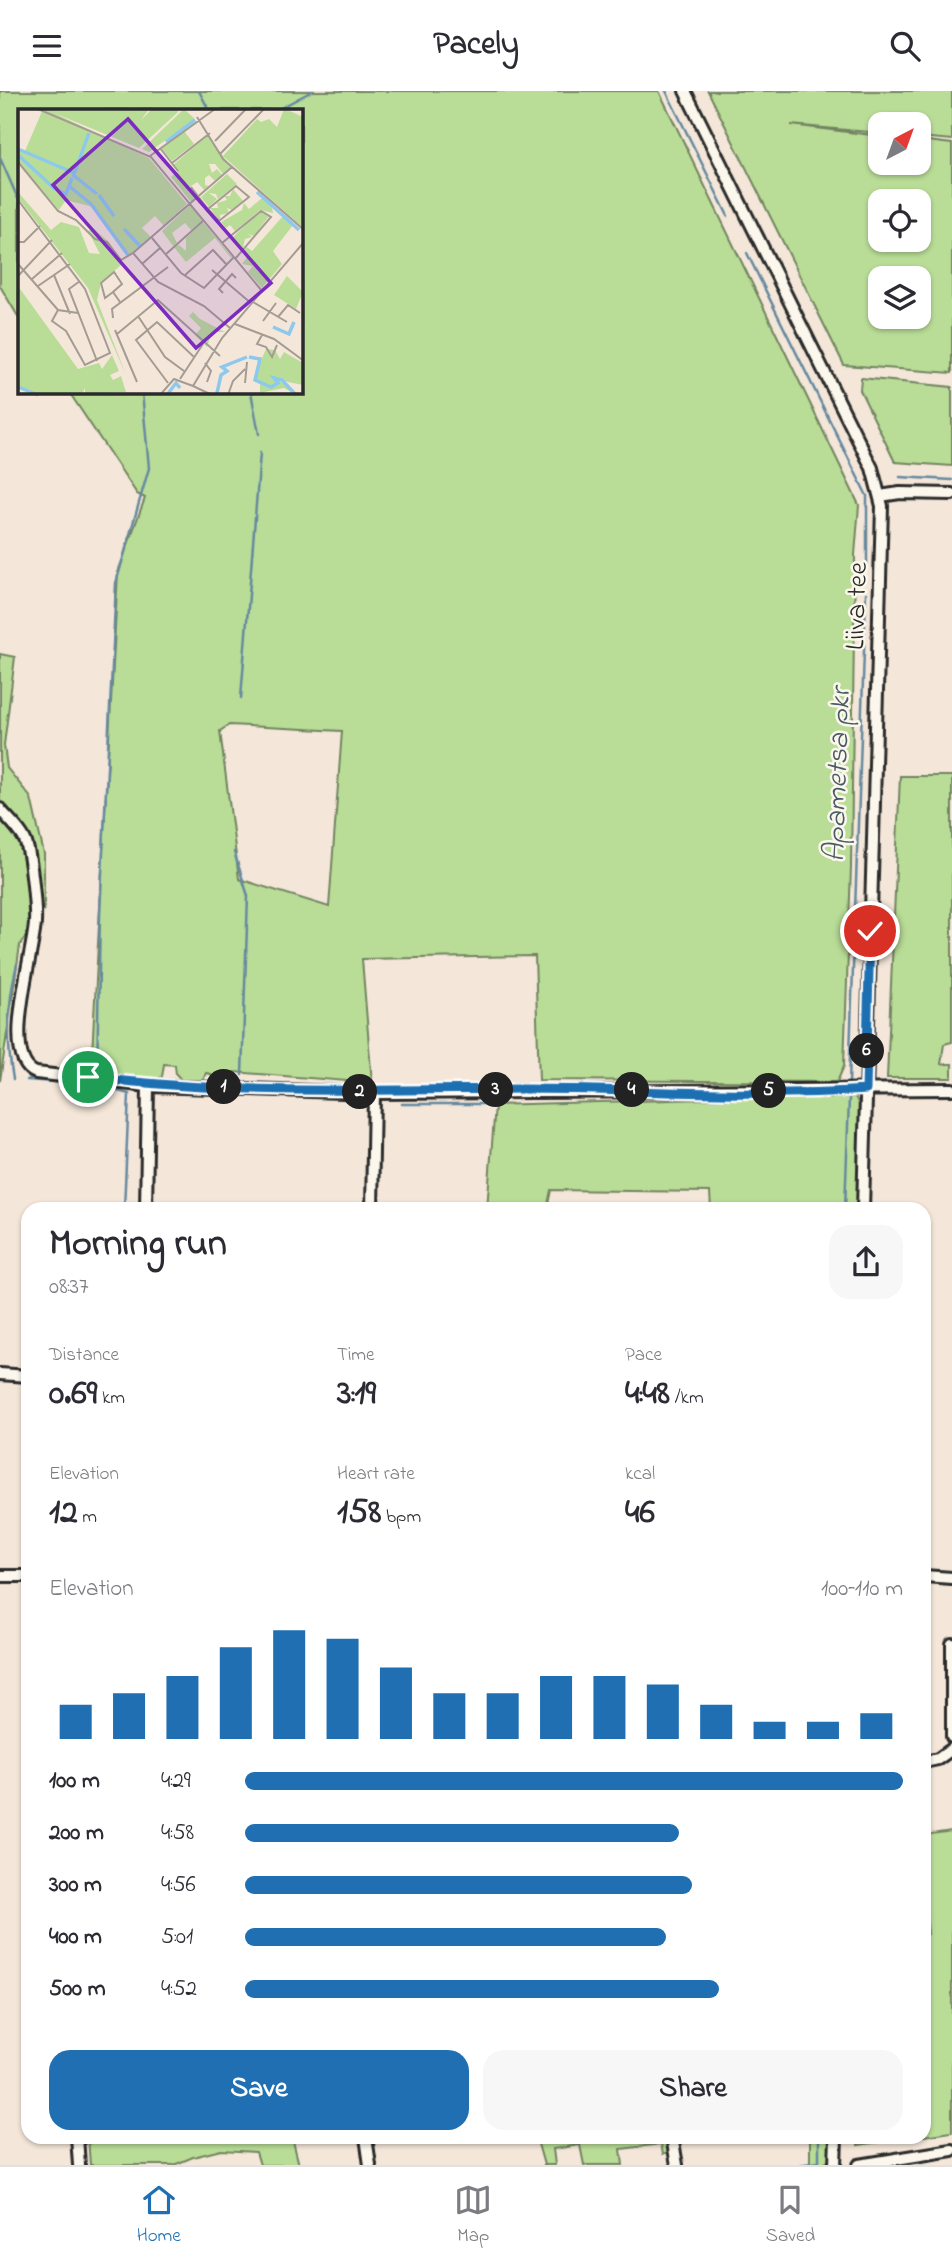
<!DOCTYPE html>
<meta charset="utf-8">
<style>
:root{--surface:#fff;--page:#f7f7f7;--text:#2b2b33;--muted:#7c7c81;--line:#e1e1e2;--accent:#1f6fb2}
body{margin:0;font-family:"Indie Flower",sans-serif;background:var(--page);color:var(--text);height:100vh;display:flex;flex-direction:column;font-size:26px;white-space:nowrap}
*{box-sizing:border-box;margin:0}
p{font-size:23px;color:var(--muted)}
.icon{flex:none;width:38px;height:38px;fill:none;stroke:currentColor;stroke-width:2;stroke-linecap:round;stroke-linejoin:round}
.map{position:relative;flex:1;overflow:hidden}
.panel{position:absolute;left:21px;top:1111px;width:910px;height:942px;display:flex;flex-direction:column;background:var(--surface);border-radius:21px;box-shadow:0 2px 5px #0004}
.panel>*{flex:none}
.needle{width:46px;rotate:41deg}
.buttons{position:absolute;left:868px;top:21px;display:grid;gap:14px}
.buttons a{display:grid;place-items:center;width:63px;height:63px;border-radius:14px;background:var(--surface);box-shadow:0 2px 5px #0004;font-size:35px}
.pin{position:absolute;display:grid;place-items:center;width:60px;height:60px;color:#fff;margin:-30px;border:4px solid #fff;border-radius:50%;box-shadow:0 2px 7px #0007}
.km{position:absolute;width:35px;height:35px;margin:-18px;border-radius:50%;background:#222;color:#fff;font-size:19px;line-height:35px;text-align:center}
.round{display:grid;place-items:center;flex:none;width:74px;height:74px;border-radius:21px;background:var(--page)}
.overview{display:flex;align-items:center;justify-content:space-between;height:119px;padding:0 28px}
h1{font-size:38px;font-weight:800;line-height:52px}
.metrics{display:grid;grid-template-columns:repeat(3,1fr);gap:10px;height:119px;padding:7px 28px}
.metrics div{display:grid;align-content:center}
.metrics b{font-size:35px;font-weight:800}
.metrics small{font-size:19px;font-weight:400}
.metrics p{font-size:19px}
.chart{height:196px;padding:14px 28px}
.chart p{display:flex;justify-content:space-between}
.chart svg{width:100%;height:126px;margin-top:7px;stroke:var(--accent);stroke-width:6}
.button{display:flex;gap:14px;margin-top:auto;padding:14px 28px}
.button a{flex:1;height:80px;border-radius:21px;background:var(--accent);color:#fff;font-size:28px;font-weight:800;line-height:80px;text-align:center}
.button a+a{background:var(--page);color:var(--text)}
ul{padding:0 28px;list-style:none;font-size:23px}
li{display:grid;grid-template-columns:112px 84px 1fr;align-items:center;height:52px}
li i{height:18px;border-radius:9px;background:var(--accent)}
header{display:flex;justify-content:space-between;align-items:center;height:91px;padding:0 28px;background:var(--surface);font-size:32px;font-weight:800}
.tabs{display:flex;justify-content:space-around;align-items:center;height:98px;border-top:2px solid var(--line);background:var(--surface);font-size:19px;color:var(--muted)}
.tabs a{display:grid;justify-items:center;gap:4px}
.tabs .current{color:var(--accent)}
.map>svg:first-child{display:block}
.green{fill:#b9dd97;stroke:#728461;stroke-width:2;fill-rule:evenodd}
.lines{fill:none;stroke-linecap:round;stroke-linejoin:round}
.stream{stroke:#66899f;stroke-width:2.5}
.minor-casing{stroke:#2b2b2b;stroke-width:16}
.minor{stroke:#fbf7ec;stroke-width:10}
.route-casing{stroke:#fff;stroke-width:14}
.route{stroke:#1f6fb2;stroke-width:9}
.labels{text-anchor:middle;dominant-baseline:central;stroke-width:5;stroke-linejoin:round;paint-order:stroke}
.street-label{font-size:28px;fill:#2b2b2b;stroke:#fbf7ec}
.water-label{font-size:30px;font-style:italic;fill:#485a65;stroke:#fbf7ec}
.inset-river{fill:none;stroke:#8dc8ed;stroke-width:3.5}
.inset-road{fill:none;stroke:#a49c93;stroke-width:2}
.view{fill:#7b2cbf;fill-opacity:0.15;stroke:#7b2cbf;stroke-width:3.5}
.inset-edge{fill:none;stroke:#2b2b2b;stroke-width:3.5}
</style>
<header><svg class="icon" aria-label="menu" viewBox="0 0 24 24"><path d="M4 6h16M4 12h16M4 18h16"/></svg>Pacely<svg class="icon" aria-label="search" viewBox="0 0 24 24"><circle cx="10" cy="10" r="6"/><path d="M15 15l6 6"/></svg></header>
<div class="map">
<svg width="952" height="2074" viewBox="0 0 952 2074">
<rect width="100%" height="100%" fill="#f4e7d9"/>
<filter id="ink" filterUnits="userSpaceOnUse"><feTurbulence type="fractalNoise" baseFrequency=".0143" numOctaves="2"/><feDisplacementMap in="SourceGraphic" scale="14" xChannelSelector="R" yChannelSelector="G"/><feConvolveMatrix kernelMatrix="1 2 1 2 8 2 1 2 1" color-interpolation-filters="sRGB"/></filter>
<g filter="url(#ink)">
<g class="green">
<path d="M0,0H659L859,414L855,464L851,776L844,975L837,991L539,989L535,865L362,868L372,992L234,981L232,991L215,992L211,983L206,982L202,992L183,991L176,983L175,974L164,973L162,986L154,990L91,982L118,481L145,407L137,403L69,301H301V19H19V227L0,195ZM229,634L342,640L329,816L239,788L220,640Z"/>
<path d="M708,0H952V49L919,46V33H880V42L791,34L880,45V72H919V49L952,53V282L844,274ZM880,110H919V149H880ZM880,187H919V226H880Z"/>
<path d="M861,287L952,296V375L895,371L860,299Z"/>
<path d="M0,563L15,566L4,654L7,677L31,707L44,763V818L20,854L0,990Z"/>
<path d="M900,685H952V951L944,953L941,973H952V987H887Z"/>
<path d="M854,1004L860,1015L858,1118H711L710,1101L551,1099L547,1118H487L495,1014Z"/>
<path d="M952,1740V2041L924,2045V1844L928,1843L924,1810V1744Z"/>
<path d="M88,2046H292L299,2074H260L256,2061L221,2059L193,2066L174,2074H90Z"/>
<path d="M536,2046H668L671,2060L663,2063L661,2053L621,2058L623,2074H584L580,2054L553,2058L555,2074H544Z"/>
<path d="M810,2046H831L830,2066L824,2074H810Z"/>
<path d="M858,2046H915L858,2054Z"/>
</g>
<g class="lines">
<g class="stream">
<path d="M199,0L209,19"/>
<path d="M666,0L728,125"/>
<path d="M277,19L312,0"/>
<path d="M0,67L19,110"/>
<path d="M747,162L867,405V474"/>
<path d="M251,301L259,343"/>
<path d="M900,386L952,389"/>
<path d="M241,607L260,362"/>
<path d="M234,761L248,805L242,984"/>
<path d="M97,982L100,823L116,492L149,377L142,301"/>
<path d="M13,988C6,950 8,910 17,873"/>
<path d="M27,989L96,994L129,1003L124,1118"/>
<path d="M849,993L866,502"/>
<path d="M402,1013H489"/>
<path d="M845,1118L849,1007"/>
<path d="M798,2074L819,2071V2046"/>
</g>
<defs>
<g id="minor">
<path d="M685,0L872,377L882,415L863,1118"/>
<path d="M880,405L900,402L952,403"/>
<path d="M0,718C8,728 23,741 26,752C31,766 36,817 35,832C33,865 0,969 36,982L148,995L146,1118"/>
<path d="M148,995L374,1002L952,998"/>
<path d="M372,1118L374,1002"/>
<path d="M0,1283L28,1285"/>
<path d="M0,1485H28"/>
<path d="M924,1485L952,1487"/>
<path d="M952,1553V1646"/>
<path d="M924,1671L938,1668L952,1658"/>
<path d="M77,2046L79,2074"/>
<path d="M366,2046L370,2074"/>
<path d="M672,2046L677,2074"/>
<path d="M835,2074L836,2046"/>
<path d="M859,2074L952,2059"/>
</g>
</defs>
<use href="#minor" class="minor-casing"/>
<use href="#minor" class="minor"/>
</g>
</g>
<g class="lines" filter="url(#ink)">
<defs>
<path id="route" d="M88,986C232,1004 377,999 522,998C636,998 752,1007 866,999L870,840"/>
</defs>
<use href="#route" class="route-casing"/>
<use href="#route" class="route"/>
</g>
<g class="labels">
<g class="street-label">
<text transform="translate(858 515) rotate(-88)">Liiva tee</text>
</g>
<g class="water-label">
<text transform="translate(839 684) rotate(-88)">Apametsa pkr</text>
</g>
</g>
<g transform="translate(18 18)">
<rect width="285" height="285" fill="#f4e7d9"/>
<path d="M25,0H131L123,11L134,0H158L160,3L121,39L36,4L131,49L169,95L146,117L137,107L124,119L133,128L110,147L75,98L48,91L41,101L0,53V39L7,42ZM166,0L177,10L131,43L124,40ZM266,0L285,7L274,4L285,8V119L205,47L239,10L243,13L251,10L259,18ZM166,22L176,35L154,52L143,39ZM190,26L213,58L205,65L197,55H191L194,64L199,60L204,66L197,72L191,66L187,69V76L191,77L186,81L179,73L172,78L179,87L173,93L153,68L160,62L155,56ZM209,65L219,75L200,90L198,85L191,84L199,90L191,98L183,88ZM215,80L225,92L214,101L209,99L211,104L202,106V112L192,99H200L199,94L209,91L206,87H212ZM239,82L259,100L254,99L255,104L242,101L217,122L212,116L208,119L203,113L224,101L226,94L231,100L244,89ZM0,83L33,121L43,113L61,118L71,144L82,145L70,122L75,119L91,133L104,155L83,174L79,191L108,266L70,179L0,89ZM172,96L185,111L173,121L167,114L154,124L159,134L155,137L144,122ZM242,102L251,107L236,127L230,125L234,128L227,130L225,139L214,129ZM265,107L275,116L255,142L264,155L244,179L230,163L235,157L224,155L230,147L225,142L229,138L234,142ZM185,113L214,148L213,149L197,129L168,153L156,138L161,136L168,142V129ZM269,167L285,183L278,200L256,186ZM0,177L60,260L81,254L84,260L94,246L101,262L92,266L95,271L103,267L108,283L67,285V279L64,285L20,286L0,277ZM175,203L182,210L207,223H194L189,238L177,226L183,219L171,207ZM248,240L257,241L262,250L266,243L285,254V276L260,271L276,281L277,285L266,279L242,284V273L236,268Z" fill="#b9dd97"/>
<path class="inset-river" d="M148,33L177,11M0,40L56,64M0,46L37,80L48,85L54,69M55,66L79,85M55,68L71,24M51,77L73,95L110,146M239,83L281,121M81,86L96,107M106,120L122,137M255,218L271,225L276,213M231,248L242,250L237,271L253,278L260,274L256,269L264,271L278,286M0,278L20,286M199,284L203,266L209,262L204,258L229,248M149,286L158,274L162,279"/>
<path class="inset-road" d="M20,0L133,48L244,182M179,8L205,50L286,121M197,32L228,0M142,39L160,62M202,45L246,0M132,47L197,0M0,53L40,102L58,111L77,130L89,133L103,151L115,144L140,173L186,197L212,219M154,54L192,24M173,78L190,100L201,112L231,88L218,77L190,100M0,91L67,180L92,244L67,256L48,222L34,212L40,201M134,129L163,164L186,179L216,148M0,133H6L22,117M204,134L243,102L253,108L217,150M115,144L214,58M147,146L186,111M0,155L40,201L60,204M124,155L142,139M194,161L234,195M36,166L52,205M0,167L34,131M166,167L195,141L209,156M14,170L44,144M62,172L51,180L79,252M20,177L52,155M95,183L87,189L83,174L96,163L104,175L95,183L102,193M205,184L201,180L214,165L218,169M235,193L269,213M120,207L147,248L166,262M260,208L270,196L282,204M95,209L94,200L150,158M245,212L258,194M217,215L256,230L286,252M97,221L119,273M99,225L140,191L202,247M244,226L239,235L248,238L254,248L259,236M187,254L193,262L189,273M162,270L185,235M150,274L118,231L139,213L176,248M227,274L229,253M175,277L204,229L286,133M175,277L194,286M142,286L156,270L175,277M210,286L215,272L227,260"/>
<path class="view" d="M110,10L253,174L178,239L35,76Z"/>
<rect width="285" height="285" class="inset-edge"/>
</g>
</svg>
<div class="buttons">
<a><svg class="needle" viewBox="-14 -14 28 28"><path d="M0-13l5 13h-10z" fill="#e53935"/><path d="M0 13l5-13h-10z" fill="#7c7c81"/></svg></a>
<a><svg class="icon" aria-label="locate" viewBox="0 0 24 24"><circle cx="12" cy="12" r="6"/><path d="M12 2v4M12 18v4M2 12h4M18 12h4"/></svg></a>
<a><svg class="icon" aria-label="layers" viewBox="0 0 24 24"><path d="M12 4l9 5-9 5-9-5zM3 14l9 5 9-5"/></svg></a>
</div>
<div class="pin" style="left:88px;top:986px;background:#1e9e55"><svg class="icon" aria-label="arrive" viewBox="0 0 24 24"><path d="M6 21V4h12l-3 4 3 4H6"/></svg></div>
<div class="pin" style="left:870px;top:840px;background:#d93025"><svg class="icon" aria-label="check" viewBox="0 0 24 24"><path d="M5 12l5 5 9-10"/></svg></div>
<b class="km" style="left:224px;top:996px">1</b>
<b class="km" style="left:360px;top:1001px">2</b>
<b class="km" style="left:496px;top:999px">3</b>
<b class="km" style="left:632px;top:999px">4</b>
<b class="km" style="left:769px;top:1000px">5</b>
<b class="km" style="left:867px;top:960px">6</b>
<section class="panel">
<div class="overview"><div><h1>Morning run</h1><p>08:37</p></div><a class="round"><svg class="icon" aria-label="share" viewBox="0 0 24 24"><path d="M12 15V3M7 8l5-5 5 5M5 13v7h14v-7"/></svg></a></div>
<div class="metrics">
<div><p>Distance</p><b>0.69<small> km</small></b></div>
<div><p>Time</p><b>3:19</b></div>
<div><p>Pace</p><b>4:48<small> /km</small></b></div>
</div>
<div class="metrics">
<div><p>Elevation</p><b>12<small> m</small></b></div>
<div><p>Heart rate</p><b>158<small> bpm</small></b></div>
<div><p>kcal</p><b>46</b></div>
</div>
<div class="chart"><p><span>Elevation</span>100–110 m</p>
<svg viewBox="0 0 160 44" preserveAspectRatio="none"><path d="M5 44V32M15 44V28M25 44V22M35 44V12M45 44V6M55 44V9M65 44V19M75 44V28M85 44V28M95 44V22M105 44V22M115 44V25M125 44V32M135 44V38M145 44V38M155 44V35"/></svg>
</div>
<ul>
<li><b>100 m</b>4:29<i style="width:100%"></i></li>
<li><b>200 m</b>4:58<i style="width:66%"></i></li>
<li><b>300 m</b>4:56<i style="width:68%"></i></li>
<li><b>400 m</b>5:01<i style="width:64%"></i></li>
<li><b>500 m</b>4:52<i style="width:72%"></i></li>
</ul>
<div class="button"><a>Save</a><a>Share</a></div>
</section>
</div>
<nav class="tabs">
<a class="current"><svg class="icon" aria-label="home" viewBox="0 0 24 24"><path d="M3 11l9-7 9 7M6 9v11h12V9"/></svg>Home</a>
<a><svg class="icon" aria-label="map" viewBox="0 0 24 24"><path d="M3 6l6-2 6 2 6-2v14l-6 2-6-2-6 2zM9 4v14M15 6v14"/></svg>Map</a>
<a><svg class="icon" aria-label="saved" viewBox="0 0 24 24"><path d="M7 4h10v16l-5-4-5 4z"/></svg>Saved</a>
</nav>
